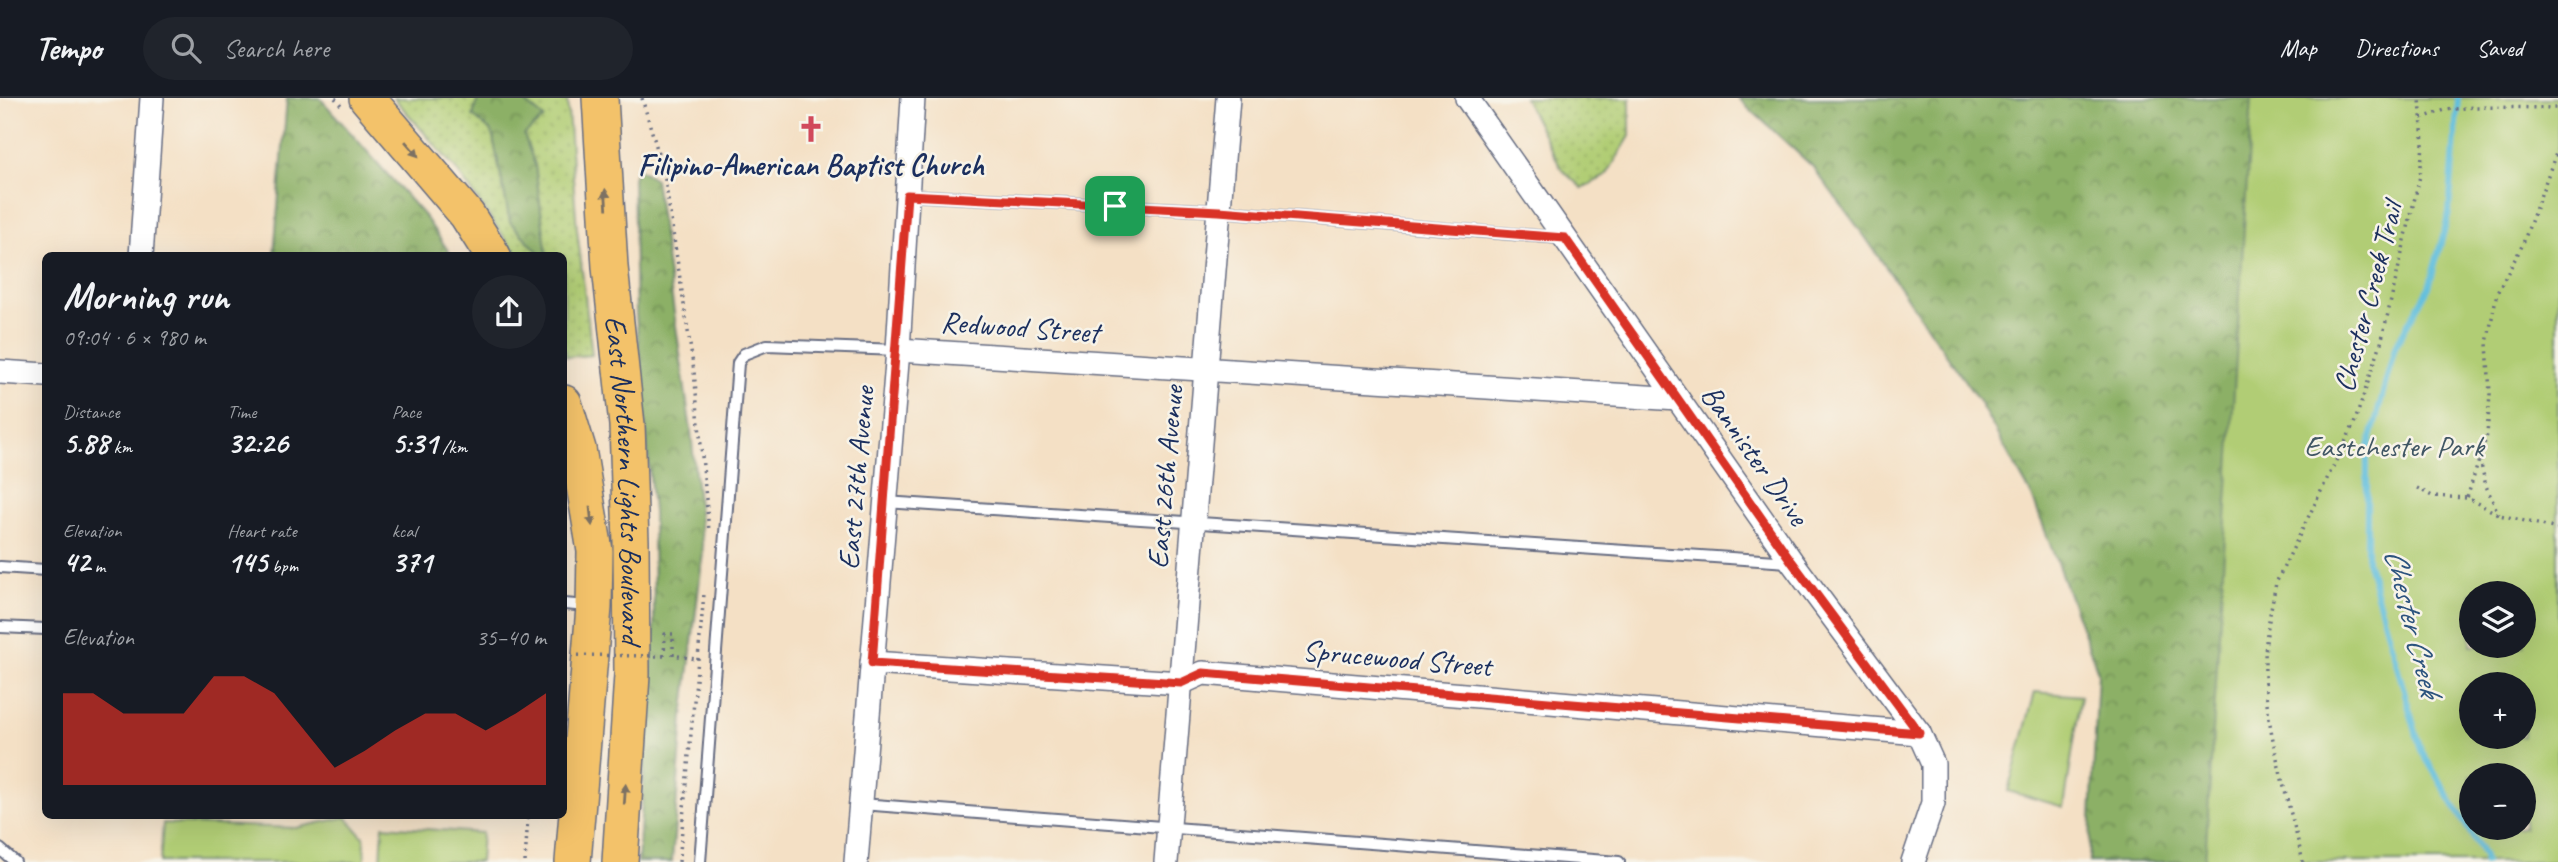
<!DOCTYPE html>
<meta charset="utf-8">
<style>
:root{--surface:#171b24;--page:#20242c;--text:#f1f3f6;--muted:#9ea1a6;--line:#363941;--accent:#d93025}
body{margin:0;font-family:Caveat,sans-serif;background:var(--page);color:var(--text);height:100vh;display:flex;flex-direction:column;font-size:26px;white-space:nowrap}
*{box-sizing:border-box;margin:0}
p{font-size:23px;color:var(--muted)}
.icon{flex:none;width:38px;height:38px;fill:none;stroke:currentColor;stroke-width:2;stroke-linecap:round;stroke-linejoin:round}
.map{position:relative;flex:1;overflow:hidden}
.sheet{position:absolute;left:42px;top:154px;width:525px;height:567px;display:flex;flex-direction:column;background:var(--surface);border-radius:10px;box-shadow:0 7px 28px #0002}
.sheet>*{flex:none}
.fabs{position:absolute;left:2459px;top:483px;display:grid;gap:14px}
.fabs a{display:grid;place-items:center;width:77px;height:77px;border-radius:50%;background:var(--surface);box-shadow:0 7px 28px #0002;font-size:35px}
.pin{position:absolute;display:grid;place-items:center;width:60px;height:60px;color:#fff;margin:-30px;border-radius:14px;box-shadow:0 4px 10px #0006}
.round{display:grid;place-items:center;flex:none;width:74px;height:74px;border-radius:37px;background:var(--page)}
.summary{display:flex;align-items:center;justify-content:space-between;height:119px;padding:0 21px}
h1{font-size:38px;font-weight:600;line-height:52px}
.figures{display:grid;grid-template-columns:repeat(3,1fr);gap:10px;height:119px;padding:7px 21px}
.figures div{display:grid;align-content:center}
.figures b{font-size:30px;font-weight:600}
.figures small{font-size:19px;font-weight:400}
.figures p{font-size:19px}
.chart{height:196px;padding:14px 21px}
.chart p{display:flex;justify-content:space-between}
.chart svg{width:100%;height:126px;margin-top:7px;fill:var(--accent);opacity:.7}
header{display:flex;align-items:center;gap:42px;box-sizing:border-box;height:98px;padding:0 35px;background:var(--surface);border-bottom:2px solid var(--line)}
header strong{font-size:33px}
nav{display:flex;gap:38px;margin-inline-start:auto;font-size:24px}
.search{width:490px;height:63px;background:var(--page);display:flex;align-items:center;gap:18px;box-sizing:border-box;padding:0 24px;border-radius:38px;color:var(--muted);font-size:26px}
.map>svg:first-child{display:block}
.grass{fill:url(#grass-dots);stroke:#667e69;stroke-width:2}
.forest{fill:url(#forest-crowns);stroke:#547062;stroke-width:2}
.green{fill:#b1cd74;stroke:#667e69;stroke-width:2;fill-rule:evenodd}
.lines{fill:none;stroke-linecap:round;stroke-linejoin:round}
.stream{stroke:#5fbedd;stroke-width:6}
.service-casing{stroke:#676d82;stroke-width:14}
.minor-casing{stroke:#676d82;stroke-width:26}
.primary-casing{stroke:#676d82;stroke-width:38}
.path{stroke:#676d82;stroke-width:3.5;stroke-dasharray:2 5;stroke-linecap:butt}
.service{stroke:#fff;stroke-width:10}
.minor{stroke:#fff;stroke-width:23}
.primary{stroke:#f3c26a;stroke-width:35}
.path-bridge{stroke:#676d82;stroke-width:3.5;stroke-dasharray:2 5;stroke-linecap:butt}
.oneway{fill:#7c7163}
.route-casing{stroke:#fff;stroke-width:14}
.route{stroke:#d93025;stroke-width:9}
.labels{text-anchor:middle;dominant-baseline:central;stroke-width:5;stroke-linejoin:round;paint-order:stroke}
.poi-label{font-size:30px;font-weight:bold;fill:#1b2f5e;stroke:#f7f3e8}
.street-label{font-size:30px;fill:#1b2f5e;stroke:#f7f3e8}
.park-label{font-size:30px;fill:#405664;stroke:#f7f3e8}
.water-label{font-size:32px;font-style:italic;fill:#2c537e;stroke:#f7f3e8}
</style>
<header>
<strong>Tempo</strong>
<div class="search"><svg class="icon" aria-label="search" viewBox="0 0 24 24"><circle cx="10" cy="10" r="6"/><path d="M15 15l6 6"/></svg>Search here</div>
<nav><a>Map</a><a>Directions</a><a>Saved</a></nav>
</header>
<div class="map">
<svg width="2558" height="764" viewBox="0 0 2558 764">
<defs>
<pattern id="grass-dots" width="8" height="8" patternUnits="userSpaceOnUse" patternTransform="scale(1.75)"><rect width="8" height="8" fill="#b1cd74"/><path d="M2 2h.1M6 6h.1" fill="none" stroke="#98b067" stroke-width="1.8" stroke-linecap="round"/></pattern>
<pattern id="forest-crowns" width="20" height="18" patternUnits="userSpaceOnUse" patternTransform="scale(1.75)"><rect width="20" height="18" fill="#8cb066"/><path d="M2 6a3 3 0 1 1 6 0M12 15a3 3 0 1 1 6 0" fill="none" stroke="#729057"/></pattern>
</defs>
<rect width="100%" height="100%" fill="#f7f3e8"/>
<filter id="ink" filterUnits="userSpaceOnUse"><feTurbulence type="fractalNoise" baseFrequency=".0143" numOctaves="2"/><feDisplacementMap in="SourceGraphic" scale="14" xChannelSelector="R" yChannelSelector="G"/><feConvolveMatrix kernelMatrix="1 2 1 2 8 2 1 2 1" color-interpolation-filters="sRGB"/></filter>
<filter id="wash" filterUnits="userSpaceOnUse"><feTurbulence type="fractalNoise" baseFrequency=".00686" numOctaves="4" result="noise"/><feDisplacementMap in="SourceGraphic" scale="28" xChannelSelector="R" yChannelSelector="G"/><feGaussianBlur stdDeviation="1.57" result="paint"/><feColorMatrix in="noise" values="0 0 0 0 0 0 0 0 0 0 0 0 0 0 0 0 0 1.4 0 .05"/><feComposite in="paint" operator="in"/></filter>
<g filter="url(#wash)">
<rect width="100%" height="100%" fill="#f4e0c5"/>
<g class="grass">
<path d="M394,0H567L577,131L592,257L566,259L564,250V158L517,157L455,70Z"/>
<path d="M1524,0H1630V38L1606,78L1582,90L1562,72Z"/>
</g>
<g class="forest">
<path d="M287,0H320L426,120L451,157H274Z"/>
<path d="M478,0H520L544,20L524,37L535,67L547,157H541L510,124L492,34L473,18Z"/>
<path d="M1738,0H2393L2251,764H2089L2098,574L2032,398L1978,302L1863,136L1812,68Z"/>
<path d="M637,70L655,81L691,333L703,455L683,619L672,764H638L654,526L653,414L636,217L633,80Z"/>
</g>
<g class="green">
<path d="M2252,0H2558V764H2205ZM2524,495V548H2471V495ZM2471,586H2524V639H2471ZM2471,677H2524V730H2471Z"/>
<path d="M2035,594L2081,598L2064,709L2008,693Z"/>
<path d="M346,719L364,740L365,764H160L163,725L296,730Z"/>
<path d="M383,728L482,735L480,764H381Z"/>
</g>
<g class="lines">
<path class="stream" d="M2458,0L2449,115L2429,189L2395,249L2367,356V462L2421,652L2484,758L2485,764"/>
</g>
</g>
<g filter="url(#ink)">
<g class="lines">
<defs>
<g id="service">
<path d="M907,97L1219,113L1562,140"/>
<path d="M885,404L1790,464"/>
<path d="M0,469L46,472"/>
<path d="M564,506L588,508"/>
<path d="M0,529L46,531"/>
<path d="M861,706L1619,764"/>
<path d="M0,751L15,764"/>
<path d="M700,764L738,265L744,256L767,247L898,252"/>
</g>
<g id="minor">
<path d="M1467,0L1792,464L1919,635L1933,666V705L1913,764"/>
<path d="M141,158L152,0"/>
<path d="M898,252L1678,301"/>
<path d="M0,274L46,277"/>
<path d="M872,565L1181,585L1203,575L1919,635"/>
<path d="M856,764L898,252L913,0"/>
<path d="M1166,764L1228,0"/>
</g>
<g id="primary">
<path d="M367,0L467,117L493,158"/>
<path id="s1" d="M600,0L610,169L627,327L631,444L632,577L620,764"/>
<path d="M564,305L578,351L595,453L594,509L573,764"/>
</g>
</defs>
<use href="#service" class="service-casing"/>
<use href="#minor" class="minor-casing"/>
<use href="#primary" class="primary-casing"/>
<g class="path">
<path d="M335,0L341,7"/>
<path d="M642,0L664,75L694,273L709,433"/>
<path d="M2422,20L2445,12L2474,9L2558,10"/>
<path d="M2558,50L2522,148L2497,195L2487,245L2490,296L2487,337L2467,400L2500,417L2558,431"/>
<path d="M2480,362L2486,388L2499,417"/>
<path d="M2417,390L2432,398L2467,400"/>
<path d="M664,558L665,536H673V557L695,561"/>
<path d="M525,764L528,718"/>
<path d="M679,764L704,496"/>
<path d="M2303,764C2289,702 2263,628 2265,564C2265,538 2271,511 2276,485L2354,326L2381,245L2420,78L2423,47L2420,0"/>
</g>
<use href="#service" class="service"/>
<use href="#minor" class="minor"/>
<use href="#primary" class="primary"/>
<path class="path-bridge" d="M564,557L664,558"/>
</g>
<defs><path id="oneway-solid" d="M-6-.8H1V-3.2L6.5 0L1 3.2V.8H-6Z" transform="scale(1.75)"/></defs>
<g class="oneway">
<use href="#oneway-solid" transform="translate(412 51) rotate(49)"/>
<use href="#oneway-solid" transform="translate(606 101) rotate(-94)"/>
<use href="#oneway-solid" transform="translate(591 418) rotate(84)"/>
<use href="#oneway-solid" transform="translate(625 696) rotate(-86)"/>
</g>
</g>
<g class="lines" filter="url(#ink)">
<defs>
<path id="route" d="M907,97L1219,113L1565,140L1792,464L1919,635L1203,575L1181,585L872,565Z"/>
</defs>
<use href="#route" class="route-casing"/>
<use href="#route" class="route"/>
</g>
<defs>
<symbol id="church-bare" viewBox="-9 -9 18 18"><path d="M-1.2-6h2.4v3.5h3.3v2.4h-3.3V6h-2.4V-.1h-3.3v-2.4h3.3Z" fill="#d1495b" stroke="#f7f3e8" stroke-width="2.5" paint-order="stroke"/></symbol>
</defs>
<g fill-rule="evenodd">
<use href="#church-bare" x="792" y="12" width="38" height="38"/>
</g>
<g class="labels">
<g class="poi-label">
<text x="811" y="67">Filipino-American Baptist Church</text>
</g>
<g class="street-label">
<text transform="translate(2368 199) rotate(-75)">Chester Creek Trail</text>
<text transform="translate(1020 229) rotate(4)">Redwood Street</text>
<text transform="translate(1755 357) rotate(55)">Bannister Drive</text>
<text transform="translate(1165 379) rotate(-85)">East 26th Avenue</text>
<text transform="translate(856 380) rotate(-85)">East 27th Avenue</text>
<text stroke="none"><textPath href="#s1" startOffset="383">East Northern Lights Boulevard</textPath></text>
<text transform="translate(1397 560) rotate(5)">Sprucewood Street</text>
</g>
<g class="park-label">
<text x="2394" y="348">Eastchester Park</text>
</g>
<g class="water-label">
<text transform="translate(2413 524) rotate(76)">Chester Creek</text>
</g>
</g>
</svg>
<div class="fabs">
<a><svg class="icon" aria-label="layers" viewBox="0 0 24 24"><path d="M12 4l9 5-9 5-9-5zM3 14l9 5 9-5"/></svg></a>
<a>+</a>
<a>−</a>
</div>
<div class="pin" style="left:1115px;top:108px;background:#1e9e55"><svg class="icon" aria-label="arrive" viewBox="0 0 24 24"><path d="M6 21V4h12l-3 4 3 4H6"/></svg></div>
<section class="sheet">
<div class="summary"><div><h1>Morning run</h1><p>09:04 · 6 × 980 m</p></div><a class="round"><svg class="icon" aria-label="share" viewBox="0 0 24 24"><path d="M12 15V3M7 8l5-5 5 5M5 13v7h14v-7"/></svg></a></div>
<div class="figures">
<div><p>Distance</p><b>5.88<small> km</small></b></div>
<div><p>Time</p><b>32:26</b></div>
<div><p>Pace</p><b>5:31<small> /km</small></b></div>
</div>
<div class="figures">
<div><p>Elevation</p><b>42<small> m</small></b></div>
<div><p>Heart rate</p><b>145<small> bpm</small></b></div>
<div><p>kcal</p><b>371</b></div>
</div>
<div class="chart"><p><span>Elevation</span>35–40 m</p>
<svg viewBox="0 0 160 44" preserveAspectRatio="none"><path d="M0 44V12L10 12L20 19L30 19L40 19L50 6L60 6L70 12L80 25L90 38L100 32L110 25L120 19L130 19L140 25L150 19L160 12V44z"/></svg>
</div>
</section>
</div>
